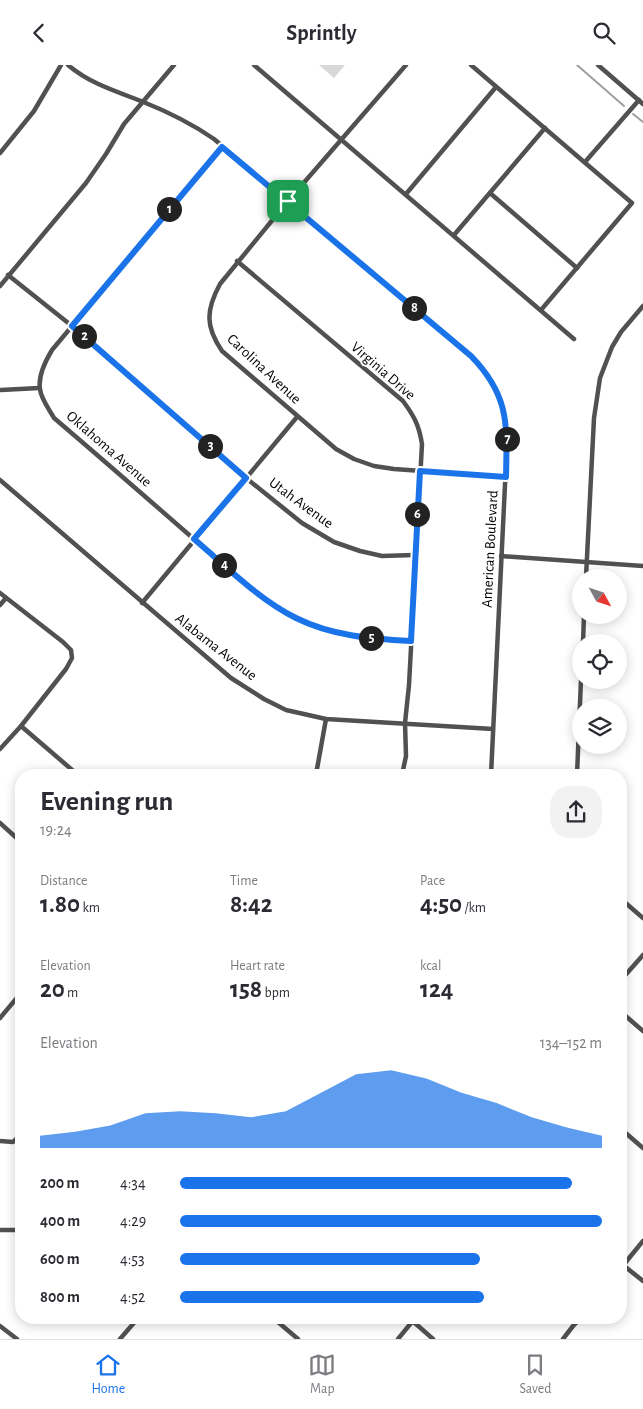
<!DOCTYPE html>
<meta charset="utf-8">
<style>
:root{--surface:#fff;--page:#f2f2f3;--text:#2b2b33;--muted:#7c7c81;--line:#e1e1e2;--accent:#1a73e8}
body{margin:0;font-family:"Alegreya Sans",sans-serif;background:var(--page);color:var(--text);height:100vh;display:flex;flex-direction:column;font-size:19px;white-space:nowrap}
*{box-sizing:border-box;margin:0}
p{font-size:16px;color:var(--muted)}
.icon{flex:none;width:28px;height:28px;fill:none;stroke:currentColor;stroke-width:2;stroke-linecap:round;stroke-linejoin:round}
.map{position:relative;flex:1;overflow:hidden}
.side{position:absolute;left:15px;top:704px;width:612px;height:555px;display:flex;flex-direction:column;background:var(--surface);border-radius:20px;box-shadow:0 2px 12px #0003}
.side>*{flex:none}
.needle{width:32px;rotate:130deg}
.fabs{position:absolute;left:572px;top:504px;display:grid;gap:10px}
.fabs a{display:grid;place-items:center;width:55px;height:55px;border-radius:50%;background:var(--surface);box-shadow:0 2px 12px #0003;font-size:25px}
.pin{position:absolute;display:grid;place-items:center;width:42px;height:42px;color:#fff;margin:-21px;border-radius:10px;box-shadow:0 2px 8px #0006}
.km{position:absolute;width:25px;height:25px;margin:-12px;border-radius:50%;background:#222;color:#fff;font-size:14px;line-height:25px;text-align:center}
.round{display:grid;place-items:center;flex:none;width:52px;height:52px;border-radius:20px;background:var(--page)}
.head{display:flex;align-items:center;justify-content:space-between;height:85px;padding:0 25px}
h1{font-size:28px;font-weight:700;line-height:38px}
.stats{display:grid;grid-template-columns:repeat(3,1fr);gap:8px;height:85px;padding:5px 25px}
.stats div{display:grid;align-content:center}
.stats b{font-size:25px;font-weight:700}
.stats small{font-size:14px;font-weight:400}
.stats p{font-size:14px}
.chart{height:140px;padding:10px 25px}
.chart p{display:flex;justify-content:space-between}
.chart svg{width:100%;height:90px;margin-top:5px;fill:var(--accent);opacity:.7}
ul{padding:0 25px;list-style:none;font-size:16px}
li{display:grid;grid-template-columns:80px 60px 1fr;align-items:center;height:38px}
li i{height:12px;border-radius:6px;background:var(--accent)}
header{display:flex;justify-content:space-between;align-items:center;height:65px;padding:0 25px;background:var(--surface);font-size:22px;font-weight:700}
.dock{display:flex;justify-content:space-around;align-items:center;height:70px;border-top:1px solid var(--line);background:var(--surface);font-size:14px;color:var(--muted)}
.dock a{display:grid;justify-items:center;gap:2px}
.dock .current{color:var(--accent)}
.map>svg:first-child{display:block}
.green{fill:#d8d8d8}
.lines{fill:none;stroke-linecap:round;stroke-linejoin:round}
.stream{stroke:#9f9f9f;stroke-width:2}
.street{stroke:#515151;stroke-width:4.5}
.route-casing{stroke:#fff;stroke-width:10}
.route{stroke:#1a73e8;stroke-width:6}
.labels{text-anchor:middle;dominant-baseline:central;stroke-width:4;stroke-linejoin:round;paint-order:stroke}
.street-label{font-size:15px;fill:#000;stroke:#fff}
</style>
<header><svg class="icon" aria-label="back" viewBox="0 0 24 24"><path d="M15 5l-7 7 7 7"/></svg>Sprintly<svg class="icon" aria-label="search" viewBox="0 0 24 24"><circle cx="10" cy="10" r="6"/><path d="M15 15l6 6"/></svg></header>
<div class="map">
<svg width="643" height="1274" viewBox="0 0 643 1274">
<rect width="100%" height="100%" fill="#fff"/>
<path class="green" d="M319,0H345L334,13Z"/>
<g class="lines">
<g class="stream">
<path d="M577,0L624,41"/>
<path d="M633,49L643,57"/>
</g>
<g class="street">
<path d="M68,0C89,18 115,26 141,36C166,46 191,58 214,74L471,291C498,319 505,340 507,378L491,710"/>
<path d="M254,0L574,274"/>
<path d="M406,0L288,136L220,219C206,245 205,261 222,286L336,384L354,394L374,401L394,404L506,412"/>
<path d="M471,0L632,138L541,245"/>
<path d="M598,0L643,39"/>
<path d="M222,82L52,285C46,295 38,312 40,324C41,334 49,344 54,353C101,393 148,434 195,475C226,502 259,535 297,553C333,571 372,574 411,576"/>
<path d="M0,88L34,46L61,0"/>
<path d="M585,97L639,35"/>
<path d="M490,128L577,203"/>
<path d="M406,129L496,22"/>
<path d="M454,170L545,63"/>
<path d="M237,196L403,336C414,351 419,360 422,379L409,620L405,658L406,691L402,710"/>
<path d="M8,210L72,261L246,413L302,458L334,477L360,486L382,491L414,490"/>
<path d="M0,221L86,118L106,89L124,59L174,0"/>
<path d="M1,325L39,323"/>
<path d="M0,415L231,613L264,634L286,645L326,654L493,664"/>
<path d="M501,491L643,501"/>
<path d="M586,512L594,353L600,313L612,282L621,267L643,241"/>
<path d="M0,528L63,577L71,585L72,593L66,604L21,661L0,684"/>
<path d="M142,538L297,352"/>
<path d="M0,540L6,533"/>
<path d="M583,578L584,550"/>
<path d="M21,661L78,710"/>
<path d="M314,710L317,704L326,654"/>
<path d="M577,710L581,615"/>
<path d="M0,758L21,777"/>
<path d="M621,834L643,853"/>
<path d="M621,915L643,890"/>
<path d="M621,947L643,966"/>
<path d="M0,953L21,928"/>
<path d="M621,1064L643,1083"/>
<path d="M0,1076L13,1077L21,1069"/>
<path d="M0,1165H21"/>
<path d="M623,1200L643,1216"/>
<path d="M621,1203L643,1176"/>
<path d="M272,1252L298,1274"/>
<path d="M408,1252L433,1274"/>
<path d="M569,1252L576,1258"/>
<path d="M0,1261L17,1274"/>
<path d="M120,1274L139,1252"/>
<path d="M398,1274L416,1252"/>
<path d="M563,1274L580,1252"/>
</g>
</g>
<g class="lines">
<defs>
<path id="route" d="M222,82L471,291C510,331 507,360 506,412L420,406L411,576C372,574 332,571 296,553C258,534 226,501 194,474L246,413L72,261Z"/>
</defs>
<use href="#route" class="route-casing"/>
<use href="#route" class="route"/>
</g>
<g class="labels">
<g class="street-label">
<text transform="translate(264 304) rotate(43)">Carolina Avenue</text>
<text transform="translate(383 306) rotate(41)">Virginia Drive</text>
<text transform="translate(109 384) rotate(41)">Oklahoma Avenue</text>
<text transform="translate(301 438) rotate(36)">Utah Avenue</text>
<text transform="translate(490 484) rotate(-87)">American Boulevard</text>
<text transform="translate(216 582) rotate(38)">Alabama Avenue</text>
</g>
</g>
</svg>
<div class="fabs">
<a><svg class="needle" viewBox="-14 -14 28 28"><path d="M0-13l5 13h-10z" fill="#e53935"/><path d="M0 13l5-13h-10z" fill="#7c7c81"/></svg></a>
<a><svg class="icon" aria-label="locate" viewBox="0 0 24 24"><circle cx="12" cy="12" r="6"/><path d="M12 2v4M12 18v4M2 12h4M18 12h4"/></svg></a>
<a><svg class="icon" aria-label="layers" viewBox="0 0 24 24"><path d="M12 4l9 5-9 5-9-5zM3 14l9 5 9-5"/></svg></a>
</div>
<div class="pin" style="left:288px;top:136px;background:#1e9e55"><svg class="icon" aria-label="arrive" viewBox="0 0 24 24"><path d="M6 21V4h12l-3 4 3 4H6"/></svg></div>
<b class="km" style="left:169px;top:144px">1</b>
<b class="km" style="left:84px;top:271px">2</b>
<b class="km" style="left:210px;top:381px">3</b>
<b class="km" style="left:224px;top:500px">4</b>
<b class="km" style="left:371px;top:573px">5</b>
<b class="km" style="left:417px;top:449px">6</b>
<b class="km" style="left:507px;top:374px">7</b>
<b class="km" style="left:414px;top:243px">8</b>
<section class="side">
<div class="head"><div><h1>Evening run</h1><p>19:24</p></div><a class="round"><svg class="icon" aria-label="share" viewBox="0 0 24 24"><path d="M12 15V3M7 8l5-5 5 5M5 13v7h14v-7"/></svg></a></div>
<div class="stats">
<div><p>Distance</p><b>1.80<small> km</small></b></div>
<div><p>Time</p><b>8:42</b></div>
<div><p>Pace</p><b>4:50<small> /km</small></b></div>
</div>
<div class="stats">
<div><p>Elevation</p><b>20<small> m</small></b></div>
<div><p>Heart rate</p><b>158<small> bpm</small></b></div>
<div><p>kcal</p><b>124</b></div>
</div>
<div class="chart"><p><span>Elevation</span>134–152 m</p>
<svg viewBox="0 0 160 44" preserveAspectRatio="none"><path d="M0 44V38L10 36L20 33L30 27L40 26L50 27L60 29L70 26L80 17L90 8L100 6L110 10L120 17L130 22L140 29L150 34L160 38V44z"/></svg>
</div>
<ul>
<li><b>200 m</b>4:34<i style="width:93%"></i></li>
<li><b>400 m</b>4:29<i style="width:100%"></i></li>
<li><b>600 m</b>4:53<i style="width:71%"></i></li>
<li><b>800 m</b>4:52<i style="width:72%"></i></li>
</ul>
</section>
</div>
<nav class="dock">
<a class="current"><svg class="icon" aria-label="home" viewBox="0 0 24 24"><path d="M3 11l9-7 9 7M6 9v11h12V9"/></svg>Home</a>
<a><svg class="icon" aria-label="map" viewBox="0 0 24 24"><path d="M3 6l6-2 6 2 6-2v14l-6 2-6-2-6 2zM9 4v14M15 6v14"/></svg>Map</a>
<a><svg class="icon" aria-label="saved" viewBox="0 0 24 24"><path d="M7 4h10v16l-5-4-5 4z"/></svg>Saved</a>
</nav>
